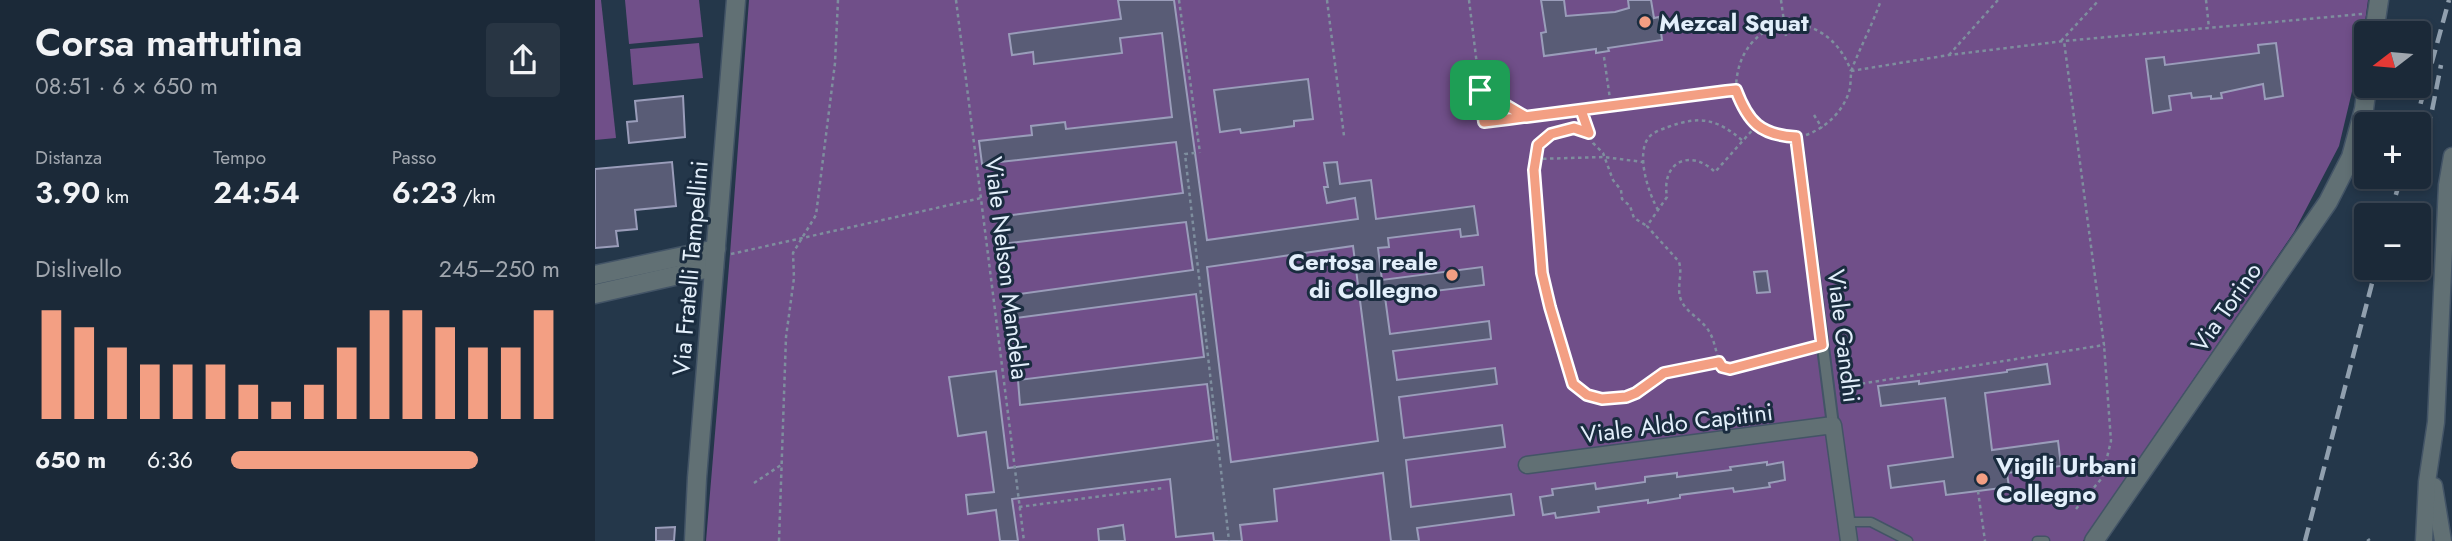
<!DOCTYPE html>
<html lang="it">
<meta charset="utf-8">
<style>
:root{--surface:#1b2938;--page:#283543;--text:#f1f3f6;--muted:#a0a6ae;--line:#394553;--accent:#f39f83}
body{margin:0;font-family:Jost,sans-serif;background:var(--page);color:var(--text);height:100vh;display:flex;flex-direction:column;font-size:26px;white-space:nowrap}
*{box-sizing:border-box;margin:0}
p{font-size:23px;color:var(--muted)}
.icon{flex:none;width:38px;height:38px;fill:none;stroke:currentColor;stroke-width:2;stroke-linecap:round;stroke-linejoin:round}
.map{position:relative;flex:1;overflow:hidden}
.sheet{display:flex;flex-direction:column;background:var(--surface);width:595px}
.sheet>*{flex:none}
.needle{width:46px;rotate:254deg}
.controls{position:absolute;left:1759px;top:21px;display:grid;gap:14px}
.controls a{display:grid;place-items:center;width:77px;height:77px;border-radius:7px;background:var(--surface);box-shadow:0 4px 10px #0003,0 0 0 2px var(--line);font-size:35px}
.pin{position:absolute;display:grid;place-items:center;width:60px;height:60px;color:#fff;margin:-30px;border-radius:14px;box-shadow:0 4px 10px #0006}
.round{display:grid;place-items:center;flex:none;width:74px;height:74px;border-radius:7px;background:var(--page)}
.head{display:flex;align-items:center;justify-content:space-between;height:119px;padding:0 35px}
h1{font-size:38px;font-weight:600;line-height:52px}
.figures{display:grid;grid-template-columns:repeat(3,1fr);gap:10px;height:119px;padding:7px 35px}
.figures div{display:grid;align-content:center}
.figures b{font-size:30px;font-weight:600}
.figures small{font-size:19px;font-weight:400}
.figures p{font-size:19px}
.chart{height:196px;padding:14px 35px}
.chart p{display:flex;justify-content:space-between}
.chart svg{width:100%;height:126px;margin-top:7px;stroke:var(--accent);stroke-width:6}
ul{padding:0 35px;list-style:none;font-size:23px}
li{display:grid;grid-template-columns:112px 84px 1fr;align-items:center;height:52px}
li i{height:18px;border-radius:9px;background:var(--accent)}
main{display:flex;flex:1;min-height:0}
.map>svg:first-child{display:block}
.green{fill:#704f89}
.building{fill:#595c76;stroke:#9a9dba;stroke-width:2;fill-rule:evenodd}
.lines{fill:none;stroke-linecap:round;stroke-linejoin:round}
.service-casing{stroke:#435466;stroke-width:11}
.pedestrian-casing{stroke:#435466;stroke-width:14}
.minor-casing{stroke:#435466;stroke-width:19}
.tertiary-casing{stroke:#435466;stroke-width:21}
.path{stroke:#7e8e9e;stroke-width:2.5;stroke-dasharray:3.5 3.5;stroke-linecap:butt}
.service{stroke:#617074;stroke-width:8}
.pedestrian{stroke:#617074;stroke-width:10}
.minor{stroke:#617074;stroke-width:16}
.tertiary{stroke:#617074;stroke-width:18}
.rail{stroke:#91a0af;stroke-width:4.5;stroke-dasharray:14 7;stroke-linecap:butt}
.route-casing{stroke:#fff;stroke-width:14}
.route{stroke:#f39f83;stroke-width:9}
.poi-dot{fill:#f39f83;stroke:#1a2c3f;stroke-width:2.5}
.labels{text-anchor:middle;dominant-baseline:central;stroke-width:6;stroke-linejoin:round;paint-order:stroke}
.poi-label{font-size:24px;font-weight:bold;fill:#e3effb;stroke:#1a2c3f;text-anchor:start}
.street-label{font-size:24px;fill:#e3effb;stroke:#1a2c3f}
</style>
<main>
<section class="sheet">
<div class="head"><div><h1>Corsa mattutina</h1><p>08:51 · 6 × 650 m</p></div><a class="round"><svg class="icon" aria-label="share" viewBox="0 0 24 24"><path d="M12 15V3M7 8l5-5 5 5M5 13v7h14v-7"/></svg></a></div>
<div class="figures">
<div><p>Distanza</p><b>3.90<small> km</small></b></div>
<div><p>Tempo</p><b>24:54</b></div>
<div><p>Passo</p><b>6:23<small> /km</small></b></div>
</div>
<div class="chart"><p><span>Dislivello</span>245–250 m</p>
<svg viewBox="0 0 160 44" preserveAspectRatio="none"><path d="M5 44V6M15 44V12M25 44V19M35 44V25M45 44V25M55 44V25M65 44V32M75 44V38M85 44V32M95 44V19M105 44V6M115 44V6M125 44V12M135 44V19M145 44V19M155 44V6"/></svg>
</div>
<ul>
<li><b>650 m</b>6:36<i style="width:75%"></i></li>
</ul>
</section>
<div class="map">
<svg width="1857" height="541" viewBox="0 0 1857 541">
<rect width="100%" height="100%" fill="#24374a"/>
<g class="green">
<path d="M0,0H6L21,138L0,140Z"/>
<path d="M30,0H104L108,37L34,44Z"/>
<path d="M154,0H1773L1765,58L1744,146L1699,232L1488,541H111L135,254Z"/>
<path d="M104,43L108,78L38,85L35,49Z"/>
</g>
<g class="building">
<path d="M523,0H579L612,240L763,219L760,198L732,203L729,187H733L729,163L742,162L745,184L776,180L781,219L879,206L883,235L866,237L865,229L793,238L794,247L783,248L787,280L887,267L889,285L790,297L795,334L894,321L896,339L798,351L802,380L900,368L902,384L804,397L809,438L907,425L910,447L811,460L816,507L916,494L919,515L822,528L824,541H796L788,473L679,489L682,521L645,525L647,541H619L618,533L581,537L575,479L417,499L423,541H405L401,510L373,514L371,495L399,492L391,432L363,436L354,377L401,371L413,468L619,440L612,384L425,405L423,380L609,357L601,294L414,319L411,296L598,270L591,222L406,244L402,217L588,193L581,142L387,164L384,141L437,135L436,126L470,122L471,129L577,117L567,33L525,38L527,53L439,64L438,52L417,55L414,34L526,19ZM758,246L783,441L636,462L612,267Z"/>
<path d="M946,0H969L971,16L1020,12L1034,8L1033,0H1056L1059,18L1064,17L1067,40L1013,48L1014,51L1001,53V49L949,56L946,33L951,32Z"/>
<path d="M1681,43L1688,96L1670,99L1668,84L1626,93L1627,98L1616,99V96L1597,98L1596,93L1574,96L1576,110L1558,113L1551,59L1569,57L1570,65L1664,53L1663,45Z"/>
<path d="M713,79L718,119L699,121V126L646,133L645,129L625,132L619,90Z"/>
<path d="M88,96L90,137L34,143L32,122L42,121L40,101Z"/>
<path d="M77,162L81,206L40,210L42,229L21,231L23,246L0,248V169Z"/>
<path d="M1172,271L1175,292L1162,293L1159,272Z"/>
<path d="M1452,364L1455,384L1390,393L1397,450L1463,441L1466,466L1412,473L1414,487L1383,491L1351,495L1349,481L1296,488L1293,466L1358,457L1350,398L1286,406L1283,386L1324,381V384L1412,372V370Z"/>
<path d="M1172,462V465L1188,462L1190,480L1174,483L1175,487L1139,492L1138,488L1085,495V498L1053,503V500L1003,507L1004,512L961,518L960,513L948,515L945,497L958,495L957,489L1000,483L1001,489L1050,482V477L1082,473V477L1136,470L1135,467Z"/>
<path d="M528,525L530,541H504L503,529Z"/>
<path d="M80,527L79,541H61V528Z"/>
</g>
<g class="lines">
<defs>
<g id="service">
<path d="M1250,522H1276L1313,541"/>
<path d="M1442,541H1450"/>
</g>
<path id="pedestrian" d="M1201,137L1238,425"/>
<g id="minor">
<path d="M932,465L1238,425L1254,541"/>
<path d="M1839,486L1848,541"/>
<path d="M1829,541L1832,482L1841,422L1852,185L1857,156"/>
</g>
<g id="tertiary">
<path d="M1779,33L1784,0"/>
<path d="M0,275L121,249"/>
<path d="M0,294L119,267"/>
<path d="M99,541L102,478L141,0"/>
<path d="M1499,541L1733,202L1756,157L1769,109L1772,86"/>
</g>
</defs>
<use href="#service" class="service-casing"/>
<use href="#pedestrian" class="pedestrian-casing"/>
<use href="#minor" class="minor-casing"/>
<use href="#tertiary" class="tertiary-casing"/>
<g class="path">
<path d="M361,0L429,541"/>
<path d="M584,0L605,153"/>
<path d="M732,0L749,136"/>
<path d="M874,0L889,122L1141,90C1150,115 1162,133 1191,136"/>
<path d="M1186,0L1191,36"/>
<path d="M1611,0L1614,28"/>
<path d="M1466,41L1504,0"/>
<path d="M1354,55L1403,0"/>
<path d="M1009,57L1016,106"/>
<path d="M1256,71L1354,55L1469,41L1767,14"/>
<path d="M886,90L931,117"/>
<path d="M1141,90C1141,13 1230,0 1256,71"/>
<path d="M986,110L998,143L1008,153L1018,180L1026,190L1027,199L1035,206L1039,218L1052,226"/>
<path d="M1219,115L1227,128"/>
<path d="M1161,126L1120,172C1095,148 1066,162 1072,197L1052,226C1057,232 1082,259 1084,262C1088,275 1081,288 1086,300C1091,312 1103,317 1111,327C1121,339 1120,355 1127,367L1135,369L1216,348"/>
<path d="M994,133L979,128L956,134L943,145L939,170L947,273L955,307L978,384L992,395L1007,399L1031,397L1041,393L1069,373L1124,362"/>
<path d="M1211,135C1231,128 1250,110 1255,88C1256,81 1255,74 1258,66C1267,44 1278,23 1286,0"/>
<path d="M600,153L590,154L634,541"/>
<path d="M941,159L1009,157L1048,162"/>
<path d="M1063,210C1054,194 1040,154 1054,137C1059,132 1067,129 1073,127C1106,115 1122,119 1148,141"/>
<path d="M136,254L386,198"/>
<path d="M1246,387L1509,345L1469,41"/>
<path d="M159,483L186,465"/>
<path d="M1383,491L1390,541"/>
<path d="M424,507L568,488"/>
<path d="M1481,509L1507,478L1516,441L1509,345"/>
<path d="M184,541L191,337L199,278L198,253L221,215L240,63L243,0"/>
<path d="M1772,541L1775,539"/>
</g>
<use href="#service" class="service"/>
<use href="#pedestrian" class="pedestrian"/>
<use href="#minor" class="minor"/>
<use href="#tertiary" class="tertiary"/>
<g class="rail">
<path d="M1820,124L1854,0"/>
<path d="M1824,141L1831,114"/>
<path d="M1829,151L1846,65"/>
<path d="M1795,215L1806,177"/>
<path d="M1710,541L1781,268"/>
</g>
</g>
<g class="lines">
<defs>
<path id="route" d="M885,90L931,117L986,110L994,133L979,128L956,134L943,145L939,170L947,273L955,307L978,384L992,395L1007,399L1031,397L1041,393L1069,373L1124,362L1127,367L1135,369L1227,345L1201,137C1165,135 1153,122 1141,90L1131,91C1051,101 970,112 889,122L885,90"/>
</defs>
<use href="#route" class="route-casing"/>
<use href="#route" class="route"/>
</g>
<g class="poi-dot">
<circle cx="1050" cy="22" r="7"/>
<circle cx="857" cy="275" r="7"/>
<circle cx="1387" cy="479" r="7"/>
</g>
<g class="labels">
<g class="poi-label">
<text x="1064" y="22">Mezcal Squat</text>
<text x="843" y="261" text-anchor="end">Certosa reale<tspan x="843" dy="28">di Collegno</tspan></text>
<text x="1401" y="465">Vigili Urbani<tspan x="1401" dy="28">Collegno</tspan></text>
</g>
<g class="street-label">
<text transform="translate(95 268) rotate(-85)">Via Fratelli Tampellini</text>
<text transform="translate(412 268) rotate(83)">Viale Nelson Mandela</text>
<text transform="translate(1631 307) rotate(-55)">Via Torino</text>
<text transform="translate(1249 336) rotate(83)">Viale Gandhi</text>
<text transform="translate(1082 423) rotate(-7)">Viale Aldo Capitini</text>
</g>
</g>
</svg>
<div class="controls">
<a><svg class="needle" viewBox="-14 -14 28 28"><path d="M0-13l5 13h-10z" fill="#e53935"/><path d="M0 13l5-13h-10z" fill="#a0a6ae"/></svg></a>
<a>+</a>
<a>−</a>
</div>
<div class="pin" style="left:885px;top:90px;background:#1e9e55"><svg class="icon" aria-label="arrive" viewBox="0 0 24 24"><path d="M6 21V4h12l-3 4 3 4H6"/></svg></div>
</div>
</main>
